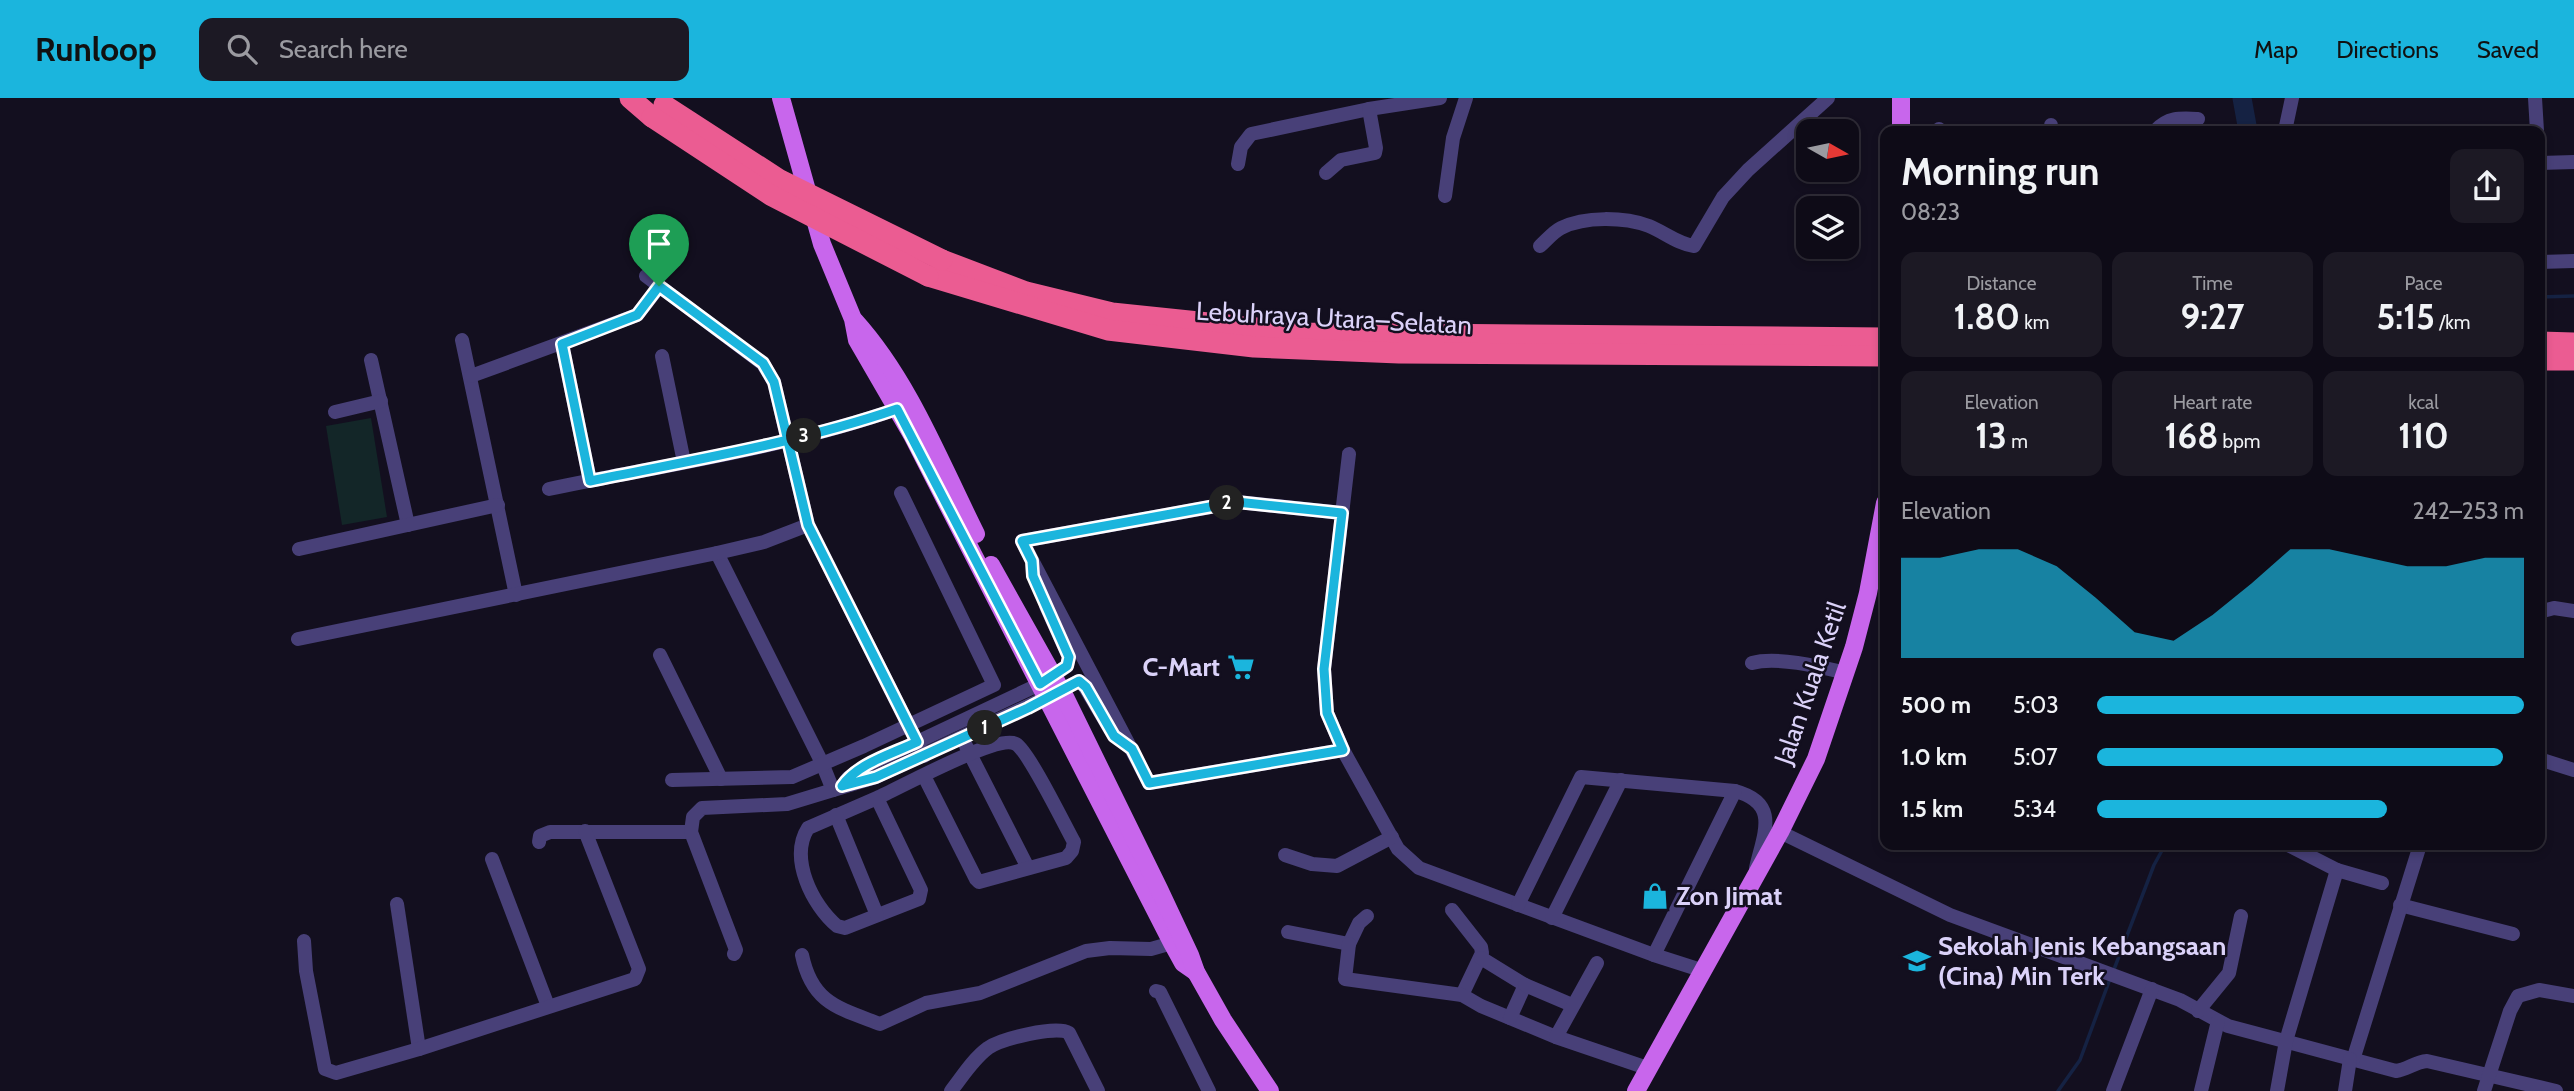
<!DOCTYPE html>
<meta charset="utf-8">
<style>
:root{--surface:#0e0b17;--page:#1c1924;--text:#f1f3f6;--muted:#9b9ba1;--line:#2e2b36;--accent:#1bb5dd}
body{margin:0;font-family:Cabin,sans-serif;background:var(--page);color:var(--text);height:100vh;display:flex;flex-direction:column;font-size:26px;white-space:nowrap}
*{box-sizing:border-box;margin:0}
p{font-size:23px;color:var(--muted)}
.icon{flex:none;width:38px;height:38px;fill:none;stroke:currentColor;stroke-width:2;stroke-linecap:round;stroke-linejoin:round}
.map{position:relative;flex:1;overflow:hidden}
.side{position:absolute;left:1880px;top:28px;width:665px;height:724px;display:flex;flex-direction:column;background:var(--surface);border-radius:14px;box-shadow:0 4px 10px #0003,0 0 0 2px var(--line)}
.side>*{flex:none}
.needle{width:46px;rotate:99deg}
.tools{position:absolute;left:1796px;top:21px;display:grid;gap:14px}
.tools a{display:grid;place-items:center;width:63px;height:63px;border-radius:14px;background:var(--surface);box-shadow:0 4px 10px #0003,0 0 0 2px var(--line);font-size:35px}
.pin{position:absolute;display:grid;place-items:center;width:60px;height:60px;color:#fff;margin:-72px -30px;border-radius:50% 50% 50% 0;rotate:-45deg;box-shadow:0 0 7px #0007}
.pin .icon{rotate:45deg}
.km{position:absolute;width:35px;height:35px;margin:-18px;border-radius:50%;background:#222;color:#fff;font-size:19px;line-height:35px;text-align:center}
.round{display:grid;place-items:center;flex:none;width:74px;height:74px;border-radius:14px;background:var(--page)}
.head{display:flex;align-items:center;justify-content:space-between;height:119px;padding:0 21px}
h1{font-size:38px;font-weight:700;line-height:52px}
.figures{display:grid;grid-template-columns:repeat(3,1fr);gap:10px;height:119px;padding:7px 21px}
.figures div{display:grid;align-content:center;border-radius:14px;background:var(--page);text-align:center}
.figures b{font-size:35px;font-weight:700}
.figures small{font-size:19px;font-weight:400}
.figures p{font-size:19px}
.chart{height:196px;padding:14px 21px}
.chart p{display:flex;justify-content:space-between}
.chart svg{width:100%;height:126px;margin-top:7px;fill:var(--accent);opacity:.7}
ul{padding:0 21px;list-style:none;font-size:23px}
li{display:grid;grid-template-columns:112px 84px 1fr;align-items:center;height:52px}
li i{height:18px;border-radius:9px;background:var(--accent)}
header{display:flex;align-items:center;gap:42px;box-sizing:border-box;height:98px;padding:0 35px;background:var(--accent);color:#111}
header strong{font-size:33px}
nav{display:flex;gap:38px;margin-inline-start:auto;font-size:24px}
.search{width:490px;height:63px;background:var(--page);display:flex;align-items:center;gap:18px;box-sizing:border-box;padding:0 24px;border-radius:14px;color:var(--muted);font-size:26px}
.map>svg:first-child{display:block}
.green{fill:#132628}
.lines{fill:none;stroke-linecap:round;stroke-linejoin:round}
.stream{stroke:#152243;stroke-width:3.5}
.river{stroke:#152243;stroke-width:19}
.minor{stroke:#484078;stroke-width:14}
.major{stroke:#c866ec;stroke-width:18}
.highway{stroke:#eb5c92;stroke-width:21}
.highway-bridge{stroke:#eb5c92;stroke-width:21}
.route-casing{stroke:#fff;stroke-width:14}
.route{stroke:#1bb5dd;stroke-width:9}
.labels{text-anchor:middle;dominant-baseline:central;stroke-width:5;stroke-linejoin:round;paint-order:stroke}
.street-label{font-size:26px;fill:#dbd2f9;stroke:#130f1f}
.poi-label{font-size:26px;font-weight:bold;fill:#dbd2f9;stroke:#130f1f;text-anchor:start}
</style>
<header>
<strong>Runloop</strong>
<div class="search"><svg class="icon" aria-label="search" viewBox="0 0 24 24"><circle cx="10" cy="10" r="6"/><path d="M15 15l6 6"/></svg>Search here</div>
<nav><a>Map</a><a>Directions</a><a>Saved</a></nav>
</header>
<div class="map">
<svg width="2574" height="993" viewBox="0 0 2574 993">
<rect width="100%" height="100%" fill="#130f1f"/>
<path class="green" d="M371,320L387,419L342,427L326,328Z"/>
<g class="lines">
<g class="stream">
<path d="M2539,199L2574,198"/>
<path d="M2113,874L2154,767L2165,747"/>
<path d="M2058,993L2080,962L2110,881"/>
</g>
<path class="river" d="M2242,0L2248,33"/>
<g class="minor">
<path d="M2535,0L2537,33"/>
<path d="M1939,33V31"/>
<path d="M2051,33V27"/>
<path d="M2155,33C2168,19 2180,20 2198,21"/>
<path d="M2285,33L2292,0"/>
<path d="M2539,65L2574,64"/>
<path d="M1238,66L1241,49L1251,36L1369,11L1440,0"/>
<path d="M1326,75L1341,62L1375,55L1376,50L1369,11"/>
<path d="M1445,98L1453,40L1466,0"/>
<path d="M1540,148C1547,142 1553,134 1561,130C1585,118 1624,119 1649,128C1664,134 1678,146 1694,148L1723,99L1748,72L1828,0"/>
<path d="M2539,164L2574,163"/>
<path d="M646,178L763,266L774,284L808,427L924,658"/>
<path d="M462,242L516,497"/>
<path d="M562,246L590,383"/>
<path d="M662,258L684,364"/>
<path d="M371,262L408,427"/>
<path d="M471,278L637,217L659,189"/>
<path d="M335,314L381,303"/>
<path d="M1349,356L1324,571L1327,615L1343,652L1398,751L1419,770L1654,857L1704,873"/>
<path d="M549,391C665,367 785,350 897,311"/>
<path d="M1342,415L1238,404L1022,443L1149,685L1343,652"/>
<path d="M299,451L498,407"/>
<path d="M717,455L822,665L833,692"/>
<path d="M1046,508L1069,559L1067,568L1053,578"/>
<path d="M2539,514L2554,510L2574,513"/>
<path d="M298,541L717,455L764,444L808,427"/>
<path d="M660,557L721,681"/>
<path d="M1752,565C1777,558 1821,569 1846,575"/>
<path d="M1060,592L1079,583L1083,586L1114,638L1120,642"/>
<path d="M966,648L1028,770"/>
<path d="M2539,661L2574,672"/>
<path d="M672,682L792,679L864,648L994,587L901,395"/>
<path d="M843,687L848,680L864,669L1040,586"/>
<path d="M877,700L808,730C789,760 812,807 837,828L845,830L919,801L921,792L877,700C900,690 998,635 1016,646C1029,654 1064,726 1074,744L1072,753L1066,760L979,784L976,781L924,678"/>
<path d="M836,717L877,817"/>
<path d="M1780,734L1950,817L2180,902L2228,928L2396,973C2408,971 2415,964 2427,963L2556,993"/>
<path d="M539,744L540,738L550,734H691"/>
<path d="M2288,747L2337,772"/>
<path d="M1285,757L1312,766L1337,768L1392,739"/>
<path d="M492,761L548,908"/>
<path d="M397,806L419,951"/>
<path d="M1518,807L1581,679L1735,693C1780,705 1764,735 1756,770"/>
<path d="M2400,807L2513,836"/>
<path d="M1452,812L1481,849L1482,855L1462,897"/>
<path d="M1552,820L1621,682"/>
<path d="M1288,834L1349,846L1359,825L1367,818"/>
<path d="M304,843L306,873L325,971L336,975L419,951L635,881L639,871L585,733"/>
<path d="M1349,846L1345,881L1462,897L1481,908L1556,939L1650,971"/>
<path d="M734,856L736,852L691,734L693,719L702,710L787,706L876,679L1047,599"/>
<path d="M802,857C812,905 838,910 880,926L926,905L980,895L1086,853L1110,850L1151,851L1172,845"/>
<path d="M1654,857L1735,693"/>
<path d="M1481,860L1525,887L1510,920"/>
<path d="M1525,887L1572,907"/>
<path d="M1156,893L1160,894L1209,993"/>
<path d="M2198,913L2229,875L2241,818"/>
<path d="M1556,939L1597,865"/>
<path d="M2353,962L2420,747"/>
<path d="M951,993C962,979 973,961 988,950C1001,941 1056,927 1069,935L1098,993"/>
<path d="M2113,993L2152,891"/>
<path d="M2201,993L2218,923"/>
<path d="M2277,993L2286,943L2337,772L2382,785"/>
<path d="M2345,993L2350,961"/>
<path d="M2484,993L2510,913L2518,898L2539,892L2574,898"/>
</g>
<g class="major">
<path d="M781,0L822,146L853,221L857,242L912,337L1172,845L1183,865L1196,874"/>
<path d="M1901,0V33"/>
<path d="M855,223C909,283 940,364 976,436"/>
<path d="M991,467L1065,599L1159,791L1190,857L1196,874L1223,922L1270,993"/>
<path d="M1636,993L1780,734L1816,661L1854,549L1868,495L1885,405"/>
</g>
<g class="highway">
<path d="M630,0L652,19"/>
<path d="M942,162L1026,194L1112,215L1304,235L1885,240"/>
<path d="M928,178L1108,232L1254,249L1399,255L1885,258"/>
<path d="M2539,244L2574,245"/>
<path d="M2539,262H2574"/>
</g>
<g class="highway-bridge">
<path d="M664,7L780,82L942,162"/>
<path d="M652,19L772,98L928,178"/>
</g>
</g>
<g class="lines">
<defs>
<path id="route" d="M659,188L763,265L774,284L808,427L917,644C892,656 858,665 842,688L876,679L1028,610L1079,583L1086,589L1114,638L1132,651L1149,685L1343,652L1327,615L1324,571L1342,415L1237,404L1022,443L1032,463L1033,478L1069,559L1067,568L1040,586L897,311C798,345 692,362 590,383L562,246L637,217L659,188"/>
</defs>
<use href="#route" class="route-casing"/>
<use href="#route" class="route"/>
</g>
<defs>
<symbol id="supermarket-bare" viewBox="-9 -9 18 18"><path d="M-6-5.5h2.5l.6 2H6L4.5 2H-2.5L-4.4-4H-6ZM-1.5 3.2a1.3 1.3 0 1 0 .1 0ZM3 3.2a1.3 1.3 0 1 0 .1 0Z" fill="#1bb5dd" stroke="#130f1f" stroke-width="2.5" paint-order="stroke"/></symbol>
<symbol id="shop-bare" viewBox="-9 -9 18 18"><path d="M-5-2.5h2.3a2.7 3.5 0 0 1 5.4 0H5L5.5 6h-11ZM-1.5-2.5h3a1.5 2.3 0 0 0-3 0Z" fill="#1bb5dd" stroke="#130f1f" stroke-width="2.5" paint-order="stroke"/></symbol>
<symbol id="school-bare" viewBox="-9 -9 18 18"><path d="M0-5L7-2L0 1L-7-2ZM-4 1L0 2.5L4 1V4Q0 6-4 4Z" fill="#1bb5dd" stroke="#130f1f" stroke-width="2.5" paint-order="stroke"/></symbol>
</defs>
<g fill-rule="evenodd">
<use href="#supermarket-bare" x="1222" y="550" width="38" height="38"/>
<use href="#shop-bare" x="1636" y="779" width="38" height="38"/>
<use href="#school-bare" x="1898" y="844" width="38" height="38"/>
</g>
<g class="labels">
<g class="street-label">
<text transform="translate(1334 220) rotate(3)">Lebuhraya Utara–Selatan</text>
<text transform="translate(1810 585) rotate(-71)">Jalan Kuala Ketil</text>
</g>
<g class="poi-label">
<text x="1220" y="569" text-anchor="end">C-Mart</text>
<text x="1676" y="798">Zon Jimat</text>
<text x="1938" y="848">Sekolah Jenis Kebangsaan<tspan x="1938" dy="30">(Cina) Min Terk</tspan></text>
</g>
</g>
</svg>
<div class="tools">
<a><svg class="needle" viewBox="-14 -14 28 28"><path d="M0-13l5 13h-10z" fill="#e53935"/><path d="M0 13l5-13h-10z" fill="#9b9ba1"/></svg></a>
<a><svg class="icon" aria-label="layers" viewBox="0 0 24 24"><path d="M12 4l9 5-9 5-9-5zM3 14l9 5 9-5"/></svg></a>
</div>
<div class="pin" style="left:659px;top:188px;background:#1e9e55"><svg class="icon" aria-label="arrive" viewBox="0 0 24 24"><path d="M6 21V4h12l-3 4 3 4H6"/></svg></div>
<b class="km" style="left:985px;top:630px">1</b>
<b class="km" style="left:1227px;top:405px">2</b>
<b class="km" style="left:804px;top:338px">3</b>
<section class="side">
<div class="head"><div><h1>Morning run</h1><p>08:23</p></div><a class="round"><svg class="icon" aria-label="share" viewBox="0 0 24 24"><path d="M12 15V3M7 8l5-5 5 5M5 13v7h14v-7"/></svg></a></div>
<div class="figures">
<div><p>Distance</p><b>1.80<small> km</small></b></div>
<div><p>Time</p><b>9:27</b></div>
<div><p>Pace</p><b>5:15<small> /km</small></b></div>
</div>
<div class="figures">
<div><p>Elevation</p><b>13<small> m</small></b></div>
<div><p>Heart rate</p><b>168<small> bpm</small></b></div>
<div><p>kcal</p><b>110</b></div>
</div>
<div class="chart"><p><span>Elevation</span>242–253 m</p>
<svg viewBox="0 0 160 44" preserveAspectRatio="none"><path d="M0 44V9L10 9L20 6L30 6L40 12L50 23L60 35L70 38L80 29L90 18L100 6L110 6L120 9L130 12L140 12L150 9L160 9V44z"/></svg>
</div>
<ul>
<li><b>500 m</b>5:03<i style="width:100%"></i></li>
<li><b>1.0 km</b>5:07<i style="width:95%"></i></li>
<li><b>1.5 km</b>5:34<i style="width:68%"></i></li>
</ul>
</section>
</div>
